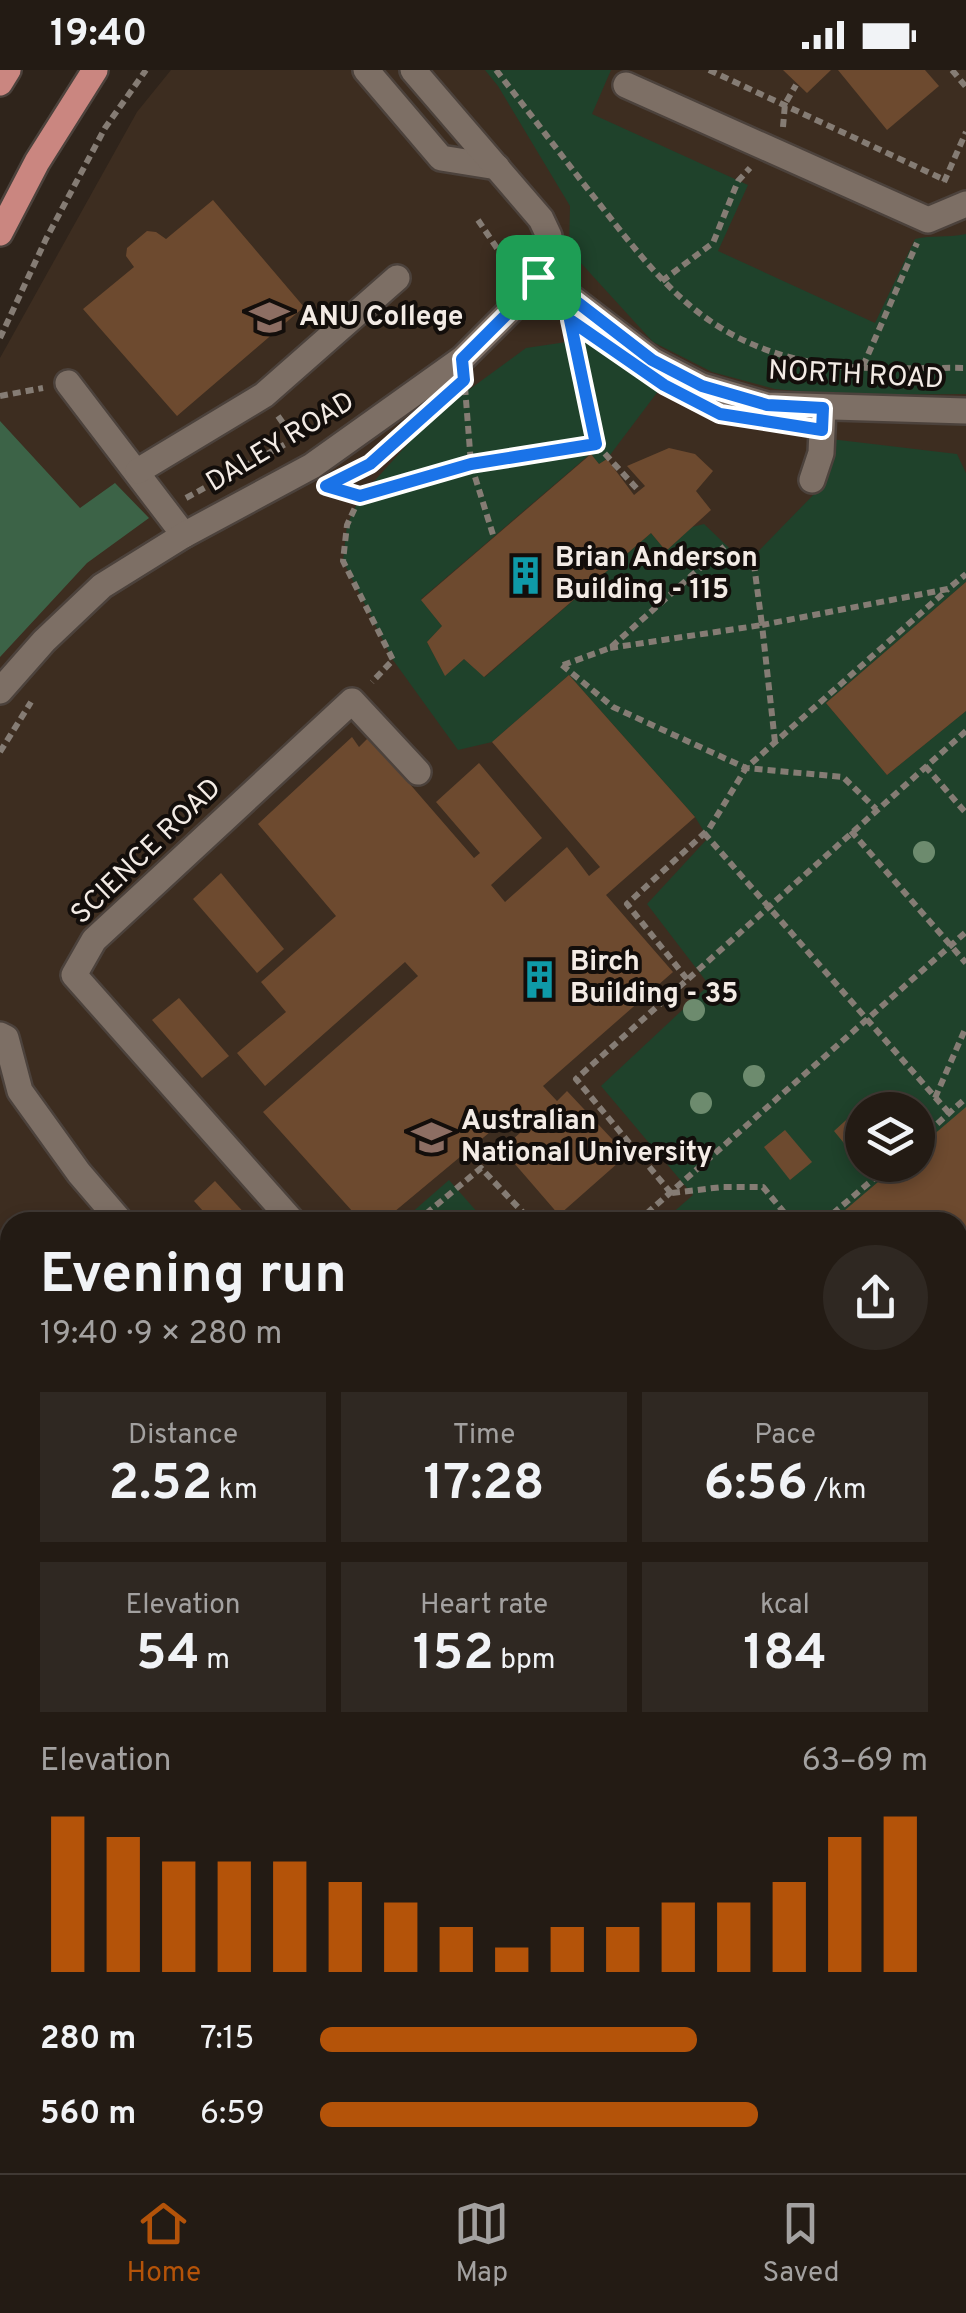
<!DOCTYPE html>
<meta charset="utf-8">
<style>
:root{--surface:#231b14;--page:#2f2822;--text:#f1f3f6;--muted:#a3a1a0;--line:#403934;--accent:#b45309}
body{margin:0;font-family:Overpass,sans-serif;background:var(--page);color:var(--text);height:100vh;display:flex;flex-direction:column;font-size:38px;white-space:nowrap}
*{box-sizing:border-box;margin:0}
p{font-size:32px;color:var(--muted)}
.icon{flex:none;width:55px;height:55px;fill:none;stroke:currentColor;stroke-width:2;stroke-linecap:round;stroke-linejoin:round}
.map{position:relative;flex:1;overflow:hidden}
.side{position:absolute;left:0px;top:1142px;width:968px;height:962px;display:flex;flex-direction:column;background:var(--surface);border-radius:30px 30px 0 0;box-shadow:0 5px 15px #0003,0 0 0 2px var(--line)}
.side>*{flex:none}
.tools{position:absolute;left:845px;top:1022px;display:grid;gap:20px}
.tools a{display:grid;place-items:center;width:90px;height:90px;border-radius:50%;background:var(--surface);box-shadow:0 5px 15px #0003,0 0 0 2px var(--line);font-size:50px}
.pin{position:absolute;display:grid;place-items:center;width:85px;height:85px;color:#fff;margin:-42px;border-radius:20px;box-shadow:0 5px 15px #0006}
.round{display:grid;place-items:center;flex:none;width:105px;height:105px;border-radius:52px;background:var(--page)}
.summary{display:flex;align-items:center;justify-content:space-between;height:170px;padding:0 40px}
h1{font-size:55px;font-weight:700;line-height:75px}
.metrics{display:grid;grid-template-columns:repeat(3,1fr);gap:15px;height:170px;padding:10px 40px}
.metrics div{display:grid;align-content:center;border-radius:0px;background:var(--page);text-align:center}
.metrics b{font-size:50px;font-weight:700}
.metrics small{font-size:28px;font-weight:400}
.metrics p{font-size:28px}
.chart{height:280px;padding:20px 40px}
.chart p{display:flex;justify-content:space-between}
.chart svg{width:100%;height:180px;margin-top:10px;stroke:var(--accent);stroke-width:6}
ul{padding:0 40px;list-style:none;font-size:32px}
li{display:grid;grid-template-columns:160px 120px 1fr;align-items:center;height:75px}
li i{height:25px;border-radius:12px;background:var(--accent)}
.status{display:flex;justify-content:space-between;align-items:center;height:70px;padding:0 50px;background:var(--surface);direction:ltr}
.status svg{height:28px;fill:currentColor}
.menu{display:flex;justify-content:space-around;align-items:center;height:140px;border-top:2px solid var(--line);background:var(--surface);font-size:28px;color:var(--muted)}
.menu a{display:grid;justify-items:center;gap:5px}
.menu .selected{color:var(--accent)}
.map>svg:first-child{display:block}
.built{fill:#3d2d20;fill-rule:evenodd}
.green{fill:#1f422b;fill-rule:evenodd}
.forest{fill:#3c6347}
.building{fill:#6d4a2f}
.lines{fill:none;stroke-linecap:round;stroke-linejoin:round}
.minor-casing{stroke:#4c423c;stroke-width:30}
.major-casing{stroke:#4c423c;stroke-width:30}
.path{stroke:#857c74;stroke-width:6;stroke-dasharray:8 5;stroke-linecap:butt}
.minor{stroke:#7d6f65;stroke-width:25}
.major{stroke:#ca8680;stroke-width:25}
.tree{fill:#6d8b6e}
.route-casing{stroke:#fff;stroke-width:20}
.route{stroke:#1a73e8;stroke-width:12}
.labels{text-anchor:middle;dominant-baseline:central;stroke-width:8;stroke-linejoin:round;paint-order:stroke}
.poi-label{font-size:28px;font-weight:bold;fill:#f3ebe5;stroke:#130e0b;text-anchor:start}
.street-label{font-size:28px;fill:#f3ebe5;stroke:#130e0b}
</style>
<div class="status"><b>19:40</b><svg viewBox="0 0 49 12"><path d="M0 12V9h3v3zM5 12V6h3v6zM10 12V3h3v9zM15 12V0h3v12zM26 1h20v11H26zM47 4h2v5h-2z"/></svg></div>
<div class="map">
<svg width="966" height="2103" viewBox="0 0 966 2103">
<rect width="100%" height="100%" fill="#2f241b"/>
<path class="built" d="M171,0H966V2103H0V288L137,42ZM862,1040H918V1095H862ZM10,1152H958V2095H10Z"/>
<g class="green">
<path d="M485,0H611L592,44L748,115L718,181L875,253L915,169C932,165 946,168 966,164V324L836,325L775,319L712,302L653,272L569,180L570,136L498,16Z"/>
<path d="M587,269L659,320L607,389L599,394L590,384L421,529L442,556L427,572L445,605L464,589L485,607L651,463L666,481L692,457L704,454L746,494L820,418L822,368L957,384L966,403V512L826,633L887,705L966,641V1792L961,1787L958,1789V1152H662L693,1125L601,1016L709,915L647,834L708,768L695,747L569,605L492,672L458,680L393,590L343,491L347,455L360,427L433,346L526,278ZM862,1040H918V1095H862Z"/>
<path d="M449,1110L486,1152H401Z"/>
<path d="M10,1857V2095H22L4,2100L0,2096V1865Z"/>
<path d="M556,2095H874L881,2103H562Z"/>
</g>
<path class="forest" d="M0,351L80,438L115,413L149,448L87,493L0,587Z"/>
<g class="building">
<path d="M783,0H831L807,23Z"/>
<path d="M838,0H925L939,16L887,60Z"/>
<path d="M213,130L304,237L177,346L83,239L134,197L126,186L127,178L147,161L156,162L166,169Z"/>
<path d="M669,378L695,384L713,401L696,421L711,440L666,481L651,463L484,607L464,589L445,606L427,572L442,556L421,530L591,384L599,394L607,389L634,425L645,416L627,396Z"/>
<path d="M966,512V641L887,705L826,633Z"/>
<path d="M569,605L695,747L606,825L673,902L543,1016L557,1031L567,1021L627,1085L559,1145L502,1079L521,1062L508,1047L382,1152H362L263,1042L418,906L405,892L265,1016L237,983L286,942L261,912L336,846L258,754L352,667L359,677L369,667L474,788L480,783L436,732L479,693L542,768L491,815L505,832L567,777L589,806L600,797L492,672Z"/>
<path d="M221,803L284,879L257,903L193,829Z"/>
<path d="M179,928L229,986L202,1008L152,950Z"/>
<path d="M876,1023L891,1040H862V1074L852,1083L834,1061Z"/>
<path d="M966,1037V1284L958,1273V1152H831L898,1095H918V1078Z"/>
<path d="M785,1060L812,1092L790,1110L764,1077Z"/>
<path d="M215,1111L247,1146L240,1152H213L194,1131Z"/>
<path d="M10,1674V1781L0,1790V1683Z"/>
<path d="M961,1786L966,1792V1898L958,1888V1789Z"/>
<path d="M958,1941L966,1952V2077L958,2084Z"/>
<path d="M118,2095H227L216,2103H112Z"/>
<path d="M874,2095H944L934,2103H881Z"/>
</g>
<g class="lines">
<defs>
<g id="minor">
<path d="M366,0L441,88L497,97"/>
<path d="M626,15L928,150L966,134"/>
<path d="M538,207L564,222L652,290L702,316L767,335L966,341"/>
<path d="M68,313L184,465"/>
<path d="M138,401L264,325L397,208"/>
<path d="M812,410L821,383L823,338"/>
<path d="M0,621L44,571L102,516L184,465L312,396L462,289L528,223L538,207L549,184V166L541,149L413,0"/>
<path d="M0,965L6,968L20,1021L79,1103L121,1152"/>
<path d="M293,1152L74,905L94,870L352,631L418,702"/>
<path d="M0,1350L10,1364"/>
<path d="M0,1498L10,1510"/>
<path d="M519,2095L526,2103"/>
</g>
<g id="major">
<path d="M0,13L8,0"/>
<path d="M0,163L37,92L95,0"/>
</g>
</defs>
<use href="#minor" class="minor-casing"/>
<use href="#major" class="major-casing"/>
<g class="path">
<path d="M496,0C529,42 561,85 594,127C656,206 701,269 806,291C857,302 914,297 966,298"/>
<path d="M709,0L945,110"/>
<path d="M952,0L966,17"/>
<path d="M783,57L785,34L796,15"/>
<path d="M944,112L966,62"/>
<path d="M478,150L513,202"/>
<path d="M662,211L713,173L738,111L750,98"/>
<path d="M0,268L46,169L105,58L146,0"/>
<path d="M863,296L917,173"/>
<path d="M465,317L471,394L494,468"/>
<path d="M0,326L43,318"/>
<path d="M278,346L294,369"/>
<path d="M596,374L639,421"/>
<path d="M327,416L360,427L471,394L596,374L572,262"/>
<path d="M360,427L347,455L343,491L393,590L372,612"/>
<path d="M186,428L302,365"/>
<path d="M610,578L762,555L753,487"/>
<path d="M562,595L613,637L746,698L843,707L876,739"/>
<path d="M563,595L610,578L726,475"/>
<path d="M775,672L762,555L948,519L966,504"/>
<path d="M0,682L31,632"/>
<path d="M925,696L966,743"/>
<path d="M851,761L966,893"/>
<path d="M704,763L949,1043"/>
<path d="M687,909L627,834L709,759L746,698L948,519"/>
<path d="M935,1028L966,957"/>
<path d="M918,1071L966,1028"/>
<path d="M671,1123L576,1009L966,661"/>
<path d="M672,1123L722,1117H763L792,1152"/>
<path d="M416,1152L481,1098L532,1152"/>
<path d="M637,1152L966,862"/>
<path d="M823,1152L890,1095"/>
<path d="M958,1317L966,1314"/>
<path d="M0,1455L10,1468"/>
<path d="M958,1522L966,1531"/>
<path d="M958,1555L966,1535"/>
<path d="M0,1646L10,1636"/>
<path d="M958,1692L966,1684"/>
<path d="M958,1906L966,1916"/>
<path d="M340,2095L346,2103"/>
<path d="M468,2095L475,2103"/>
<path d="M807,2095L812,2103"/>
<path d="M314,2103L323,2095"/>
<path d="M402,2103L411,2095"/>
<path d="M707,2103C728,2094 755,2100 777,2103"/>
</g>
<use href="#minor" class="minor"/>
<use href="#major" class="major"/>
</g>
<g class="tree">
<circle cx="924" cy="782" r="11"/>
<circle cx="694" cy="940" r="11"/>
<circle cx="754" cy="1006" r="11"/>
<circle cx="701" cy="1033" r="11"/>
</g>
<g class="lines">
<defs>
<path id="route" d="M538,207L564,222L652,290L702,316L767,335L823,338L822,360L720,344L664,315L570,250L596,374L471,394L360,426L326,416L370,394L464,310L462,289L528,223Z"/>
</defs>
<use href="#route" class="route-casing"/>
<use href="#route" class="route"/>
</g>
<defs>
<symbol id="university-bare" viewBox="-9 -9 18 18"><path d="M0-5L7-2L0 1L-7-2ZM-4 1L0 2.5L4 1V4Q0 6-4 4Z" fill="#8d6e63" stroke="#130e0b" stroke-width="2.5" paint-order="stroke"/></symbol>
<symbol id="building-bare" viewBox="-9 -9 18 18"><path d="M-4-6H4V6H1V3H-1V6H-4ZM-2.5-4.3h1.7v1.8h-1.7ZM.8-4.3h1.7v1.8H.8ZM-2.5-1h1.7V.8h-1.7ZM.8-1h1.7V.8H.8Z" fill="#0f9aa8" stroke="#130e0b" stroke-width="2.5" paint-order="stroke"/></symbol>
</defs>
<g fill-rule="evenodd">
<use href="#university-bare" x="242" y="220" width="55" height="55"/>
<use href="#building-bare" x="498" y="478" width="55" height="55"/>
<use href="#building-bare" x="512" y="882" width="55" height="55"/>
<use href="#university-bare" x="404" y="1040" width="55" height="55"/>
</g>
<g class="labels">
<g class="poi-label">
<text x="299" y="248">ANU College</text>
<text x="555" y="489">Brian Anderson<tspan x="555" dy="32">Building - 115</tspan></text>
<text x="570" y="893">Birch<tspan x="570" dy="32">Building - 35</tspan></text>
<text x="461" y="1052">Australian<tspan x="461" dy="32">National University</tspan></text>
</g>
<g class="street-label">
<text transform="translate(856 306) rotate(3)">NORTH ROAD</text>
<text transform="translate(281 373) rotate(-31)">DALEY ROAD</text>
<text transform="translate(147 782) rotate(-44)">SCIENCE ROAD</text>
</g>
</g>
</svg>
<div class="tools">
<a><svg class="icon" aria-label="layers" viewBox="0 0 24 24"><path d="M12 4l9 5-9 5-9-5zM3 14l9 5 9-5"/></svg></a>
</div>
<div class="pin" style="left:538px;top:207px;background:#1e9e55"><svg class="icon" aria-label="arrive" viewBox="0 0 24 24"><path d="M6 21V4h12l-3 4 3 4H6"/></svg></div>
<section class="side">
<div class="summary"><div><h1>Evening run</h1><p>19:40 · 9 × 280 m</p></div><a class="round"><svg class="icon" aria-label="share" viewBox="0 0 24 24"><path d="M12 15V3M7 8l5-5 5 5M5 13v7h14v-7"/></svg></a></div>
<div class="metrics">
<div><p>Distance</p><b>2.52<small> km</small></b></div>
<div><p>Time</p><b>17:28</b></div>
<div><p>Pace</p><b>6:56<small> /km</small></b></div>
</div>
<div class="metrics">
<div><p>Elevation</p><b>54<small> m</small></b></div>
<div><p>Heart rate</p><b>152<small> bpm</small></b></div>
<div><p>kcal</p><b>184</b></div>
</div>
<div class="chart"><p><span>Elevation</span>63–69 m</p>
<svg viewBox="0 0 160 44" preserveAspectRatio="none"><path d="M5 44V6M15 44V11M25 44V17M35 44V17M45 44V17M55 44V22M65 44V27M75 44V33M85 44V38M95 44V33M105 44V33M115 44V27M125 44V27M135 44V22M145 44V11M155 44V6"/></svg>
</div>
<ul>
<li><b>280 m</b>7:15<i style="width:62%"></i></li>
<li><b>560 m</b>6:59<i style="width:72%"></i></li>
</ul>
</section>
</div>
<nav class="menu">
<a class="selected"><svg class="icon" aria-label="home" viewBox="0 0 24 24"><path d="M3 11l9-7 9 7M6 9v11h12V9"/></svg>Home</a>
<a><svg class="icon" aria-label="map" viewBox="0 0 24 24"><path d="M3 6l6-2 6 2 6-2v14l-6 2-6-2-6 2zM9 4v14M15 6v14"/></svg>Map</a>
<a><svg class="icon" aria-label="saved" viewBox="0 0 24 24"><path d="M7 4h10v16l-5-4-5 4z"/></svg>Saved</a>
</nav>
